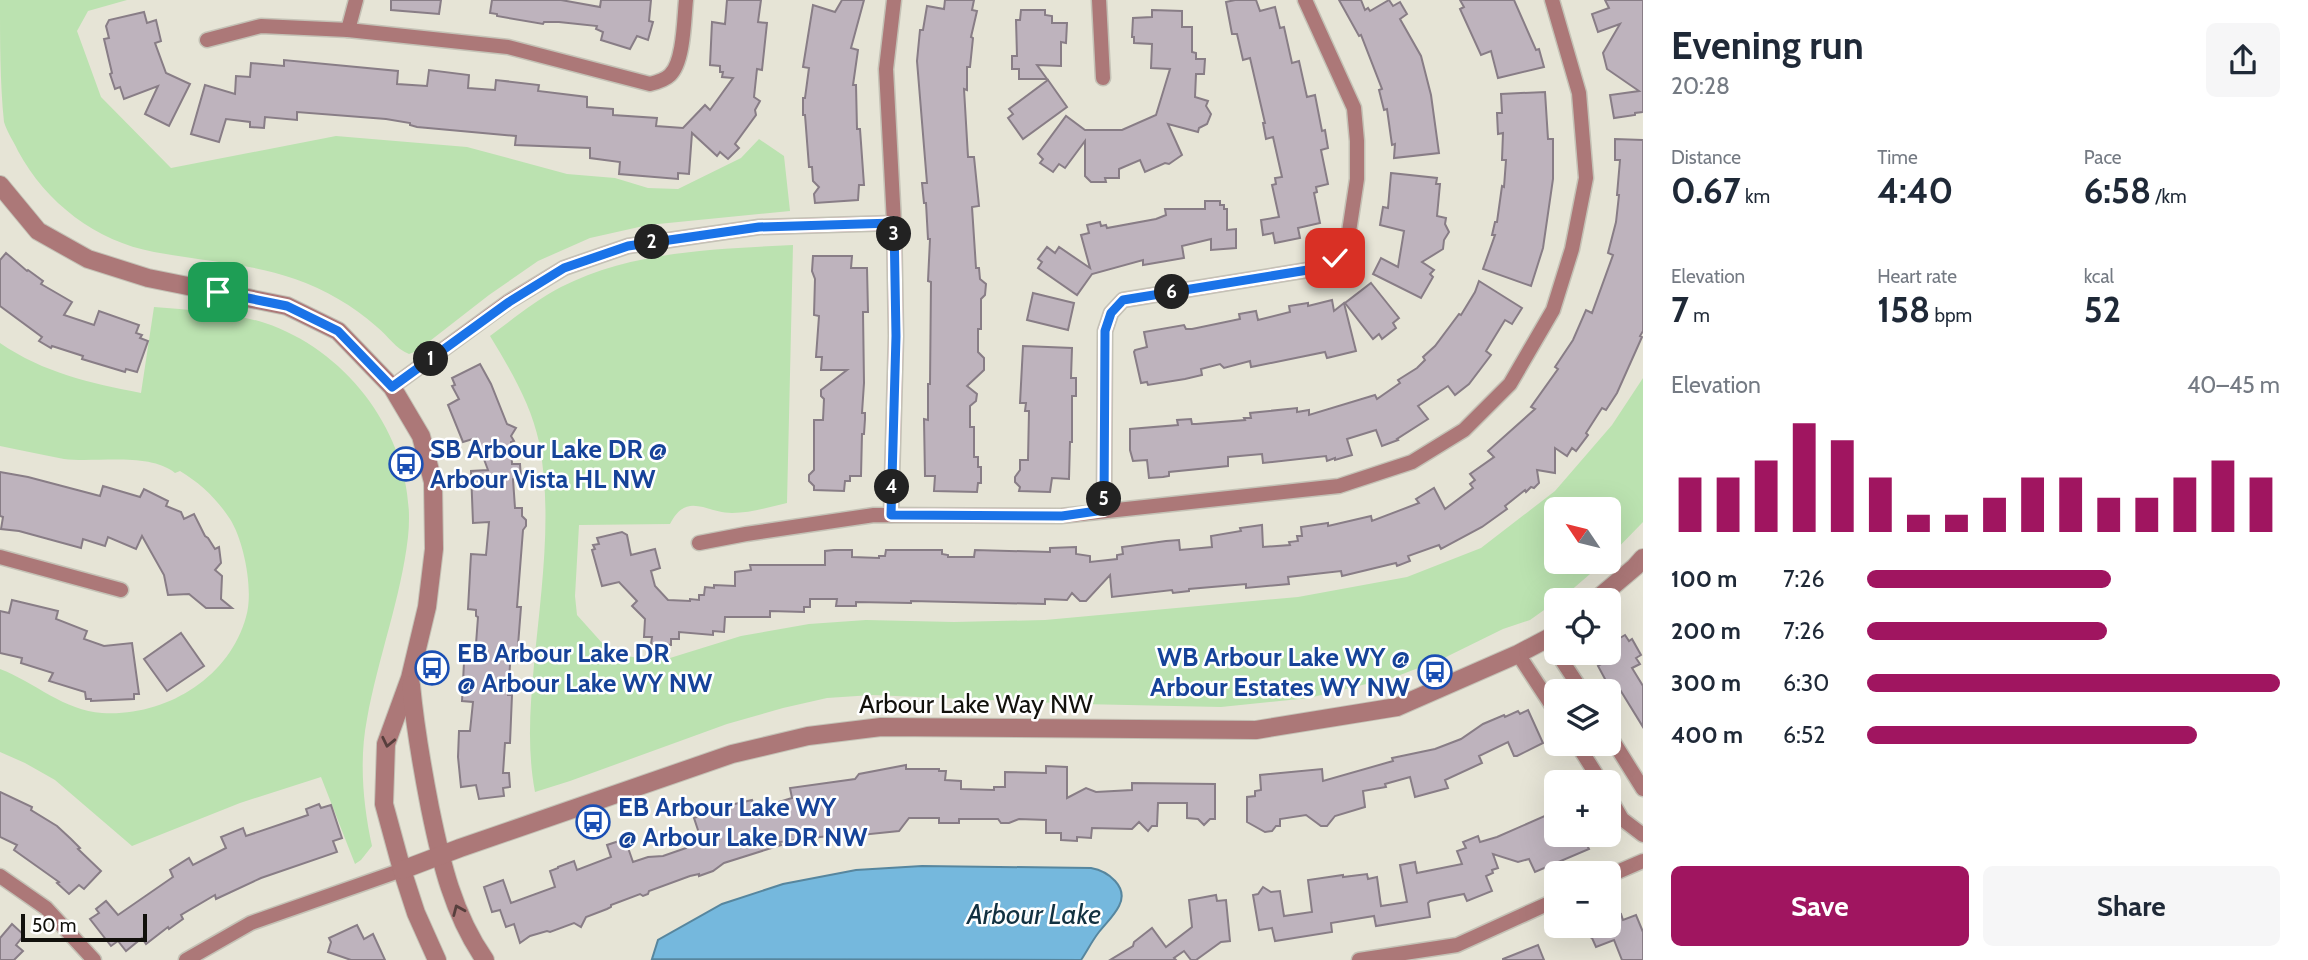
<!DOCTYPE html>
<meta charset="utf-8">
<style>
:root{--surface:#fff;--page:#f6f6f7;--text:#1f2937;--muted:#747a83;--accent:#a01560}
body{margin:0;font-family:Cabin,sans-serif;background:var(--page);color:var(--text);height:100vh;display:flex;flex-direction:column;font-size:26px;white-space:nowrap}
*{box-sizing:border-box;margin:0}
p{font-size:23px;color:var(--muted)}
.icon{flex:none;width:38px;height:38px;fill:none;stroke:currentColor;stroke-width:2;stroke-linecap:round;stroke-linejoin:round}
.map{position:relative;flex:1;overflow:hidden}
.details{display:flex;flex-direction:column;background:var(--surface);width:665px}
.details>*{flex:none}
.needle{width:46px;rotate:305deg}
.fabs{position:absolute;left:1544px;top:497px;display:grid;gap:14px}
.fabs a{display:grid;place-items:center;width:77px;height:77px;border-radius:10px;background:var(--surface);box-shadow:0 7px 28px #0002;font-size:35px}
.scale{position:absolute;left:21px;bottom:18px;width:126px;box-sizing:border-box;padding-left:7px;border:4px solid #12110c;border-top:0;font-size:19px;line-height:24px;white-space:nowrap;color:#12110c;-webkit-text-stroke:5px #fff;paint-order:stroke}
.pin{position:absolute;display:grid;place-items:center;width:60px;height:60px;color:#fff;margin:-30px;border-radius:14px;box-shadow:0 4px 10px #0006}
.km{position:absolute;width:35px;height:35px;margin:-18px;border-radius:50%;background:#222;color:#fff;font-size:19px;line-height:35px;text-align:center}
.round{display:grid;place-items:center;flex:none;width:74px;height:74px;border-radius:10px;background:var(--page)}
.headline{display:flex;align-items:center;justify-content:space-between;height:119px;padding:0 28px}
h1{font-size:38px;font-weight:800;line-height:52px}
.figures{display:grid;grid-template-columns:repeat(3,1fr);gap:10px;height:119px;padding:7px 28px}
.figures div{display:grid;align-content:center}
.figures b{font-size:35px;font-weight:800}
.figures small{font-size:19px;font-weight:400}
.figures p{font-size:19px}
.chart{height:196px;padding:14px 28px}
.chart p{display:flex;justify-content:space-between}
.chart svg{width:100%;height:126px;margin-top:7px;stroke:var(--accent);stroke-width:6}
.button{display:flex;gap:14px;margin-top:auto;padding:14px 28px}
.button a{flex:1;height:80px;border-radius:10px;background:var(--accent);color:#fff;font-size:28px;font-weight:800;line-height:80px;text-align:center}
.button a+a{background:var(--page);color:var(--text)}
ul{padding:0 28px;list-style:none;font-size:23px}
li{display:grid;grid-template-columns:112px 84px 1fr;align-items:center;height:52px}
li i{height:18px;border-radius:9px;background:var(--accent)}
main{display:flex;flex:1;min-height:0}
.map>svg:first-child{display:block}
.green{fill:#bbe2b0}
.water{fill:#75b8dd;stroke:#57869e;stroke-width:2}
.building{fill:#beb3bd;stroke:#887d86;stroke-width:2}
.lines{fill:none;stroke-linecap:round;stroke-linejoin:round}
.minor-casing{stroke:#c4c2b6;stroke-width:17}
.tertiary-casing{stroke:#c4c2b6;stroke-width:20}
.minor{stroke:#ac7878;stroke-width:14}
.tertiary{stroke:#ac7878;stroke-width:18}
.oneway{stroke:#573f3d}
.route-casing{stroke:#fff;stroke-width:14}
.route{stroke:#1a73e8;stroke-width:9}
.labels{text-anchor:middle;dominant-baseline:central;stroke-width:5;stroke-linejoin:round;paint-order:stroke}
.transit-label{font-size:26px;font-weight:bold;fill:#164399;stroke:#fff;text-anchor:start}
.street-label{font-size:26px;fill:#12110c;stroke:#fff}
.water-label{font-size:28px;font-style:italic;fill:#123141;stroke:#fff}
</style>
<main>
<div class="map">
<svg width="1643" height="960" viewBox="0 0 1643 960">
<rect width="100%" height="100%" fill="#e6e4d6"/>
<g class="green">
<path d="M0,0H127L88,11L77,31L101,97L171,168L336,136L467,147L567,174L615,178L648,188L678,189L741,158L759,139L784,156L790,211L648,225L590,238L538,261L489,295L417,351L409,354C396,349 388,336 377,327C352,305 326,290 295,279C249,263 202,261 154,252C96,241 46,203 18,151C14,142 7,132 4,122C0,83 0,40 0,0Z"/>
<path d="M793,245L787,503C769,507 751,513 732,513C706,513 687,491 670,524L579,525L575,596L577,615L603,644L623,655L647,660L670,658L741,636L809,624L866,620L954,622L1045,620L1298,597L1407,577L1481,548L1555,491L1612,425L1643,378V522L1608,558V509H1556V562H1604L1568,593L1530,620L1503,629L1444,658L1395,677L1309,698L1221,707L1081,704L872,695L827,698L783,708L727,724L570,781L535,792C527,749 530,708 534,665C541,591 553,515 539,442C531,404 510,369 490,336C513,319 536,300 561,287C632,251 715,249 793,245Z"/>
<path d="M154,307C191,310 230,312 265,323C352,352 418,444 408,537C401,598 378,658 367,719C359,760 363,805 372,846L361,860L355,864L321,777L240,803L132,846L55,780L25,763L0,752V669C34,682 65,711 102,713C164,717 229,679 246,617C254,591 244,541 230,519C217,499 200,483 180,471L175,473C149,452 96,463 64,459C42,455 21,450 0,446V343C44,373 90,383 141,393Z"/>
</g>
<path class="water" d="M922,866L1091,868C1108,871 1129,887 1119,906C1114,916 1106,923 1099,932C1092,941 1087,951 1081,960L652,959L658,940L722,904L783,884L856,870Z"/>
<g class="building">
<path d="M391,0H441L439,14L391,10Z"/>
<path d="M492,0H561L600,7L601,0H651L649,21L653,22L648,40L637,36L630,49L601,40L603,32L596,29L597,26L559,22H544L543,24L497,16V14L490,13Z"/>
<path d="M727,0H761L758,22L767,23L762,70L757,69L754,97L760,101L755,110L756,115L735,144L739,148L728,159L720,152L717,156L692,133L689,174L678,173V179L619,174L620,162L590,158V148L515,145L516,136L417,127L410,125V123L386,119L297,112V120L265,117L264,128L250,127V122L226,119L219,142L191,134L205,85L235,94L236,76L250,77L251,63L284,66V60L398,71L397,84L427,86L429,70L469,75L468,88L495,90L496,80L539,85L538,91L587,97V107L613,109V115L657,118L656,126L683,128L705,105L710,110L733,78L722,77L723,72H720V66L710,65L712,22L725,24Z"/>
<path d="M842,0H864L851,48L858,50L853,85H856L857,129H860L864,185H859L858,200L815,203L814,194L819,187L813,181L812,167H809L805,115H803V98H805L809,68L803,67L813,5L835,12Z"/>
<path d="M945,0H974L972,10L977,11L971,37L973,38L970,67H967V90L964,89L968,157H974L979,206L972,207L976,268H979L980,279L986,284L985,295L981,299V329H978V352L984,358V370L967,386L977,394L976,401L970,406V427H974V457H978V467H981V483H978L977,492L934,491L935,476H925L924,419L928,420V384H930L931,282L928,281L930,239H928L926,203H924L922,183H927L917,61L920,30H923L927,6L944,9Z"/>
<path d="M1235,0H1256L1260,11L1275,7L1280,28L1284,27L1292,63L1299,61L1307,97L1315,95L1322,131L1325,130L1328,148L1321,150L1328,184L1316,187L1317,192L1314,193L1320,223L1298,228L1300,238L1275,243L1273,233L1263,235L1261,220L1279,217L1272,185L1276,184L1275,178L1282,177L1273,137L1266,139L1263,123H1265L1250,58L1243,60L1237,34H1232L1226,2Z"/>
<path d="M1339,0H1361L1365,10L1368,8L1370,11L1389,0L1393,6L1400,2L1407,14L1400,19L1421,56L1431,95L1439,153L1394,158L1395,144L1392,145L1387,109L1384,110L1379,90L1382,89L1361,35L1359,36Z"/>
<path d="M1460,0H1514L1536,50L1539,49L1544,67L1498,78L1491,51L1481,55L1460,9L1464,7Z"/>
<path d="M1605,0H1643V112L1635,113V115L1614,118L1610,95L1639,91L1607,69L1603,53L1620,24L1598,32L1592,14L1609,8Z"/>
<path d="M1021,10H1045V15L1052,16V23H1067L1066,43L1061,42V66L1037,65L1047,79H1019V69H1012V56H1017L1016,20H1020Z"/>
<path d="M1152,10L1182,11V27H1192V52L1196,53V59H1205L1204,74H1196L1195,97L1208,101L1206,106L1211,114L1207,124L1199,128L1198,132L1168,124L1182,155L1169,164L1165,163L1145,172L1140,160L1119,169V178H1105L1106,182H1091L1085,176V141L1065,168L1059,164L1053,172L1040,163L1043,159L1038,154L1066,116L1085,130H1122L1156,115L1170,69L1151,68L1152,44L1134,43V37H1132L1133,18L1152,17Z"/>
<path d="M144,12L147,23L156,20L161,41L155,43L166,73L190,84L169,126L145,114L158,86L124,99L120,87L115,89L110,74L112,73L104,39L109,38L106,26L109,20Z"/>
<path d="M1048,80L1067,107L1023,139L1008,118L1013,114L1009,109Z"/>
<path d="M1545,92L1548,139H1553V179L1543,248L1531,286L1483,269L1495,235H1492L1495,222H1497L1502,186L1504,187L1506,160H1502L1503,133L1498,134L1497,113H1502L1501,94Z"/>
<path d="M1615,139L1643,140V331L1640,336L1642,337L1617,393L1606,410L1602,408L1586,433L1588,435L1576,451L1572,448L1567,456L1555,448V473L1537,470L1539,483L1534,488L1531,487L1526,492L1525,490L1505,506L1507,509L1482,527L1441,549L1439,545L1408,556L1410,561L1397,566L1396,563L1342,576L1341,571L1288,577L1289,584L1246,588V584L1189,589V591L1173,593L1172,590L1112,597L1110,575L1086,601H1080L1072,593L1067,600L1045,599V604L911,601V603L856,602V606H836L837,599H810V607H804V612L770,611V617H725L724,632L713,631V635L679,632V639H671V645L651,644L652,637H644L645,619L632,606L637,601L619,582L602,586L592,550L595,549L593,545L599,544L597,538L622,532L627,535L631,555L655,549L660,568L651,571L655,586L668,600L690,601V599L699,600V595H704L705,587L714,588V585L735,586V572L751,570L750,565H825V551L834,550H852V557L879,558V556H885L886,550H942V554L948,555V557H974L975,550L1050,552V548L1076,547V554L1090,556V562L1117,559V555L1123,554L1122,547L1166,541L1179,540L1180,550L1212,547L1211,536L1241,531L1240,528L1262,525L1263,547L1290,545L1289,542L1298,541L1297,536H1302L1301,527L1328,523V526L1371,516L1372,521L1419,503L1416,499L1434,488L1445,509L1473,488L1470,484L1475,480L1470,474L1494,457L1488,451L1535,409L1531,407L1558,369L1555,367L1573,340L1586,310L1592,313L1613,255L1608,253L1616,222L1619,195H1617L1620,160H1615Z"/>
<path d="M1391,173L1437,178L1436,184H1440L1437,216L1446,218L1445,224L1449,232L1444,240L1443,249L1422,262L1434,270L1430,274L1433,277L1421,298L1373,274L1381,258L1398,267L1404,231L1380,225L1383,207L1388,208Z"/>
<path d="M1205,201H1220V205H1224V209H1227V230L1236,229V248L1211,250V239L1182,246L1184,258L1143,265V260L1092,274L1077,295L1038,268L1042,262L1038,259L1047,247L1055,253L1059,247L1090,268L1081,235L1089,233L1087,225L1100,222L1101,226L1106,225L1107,228L1156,219L1166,215L1165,209H1205Z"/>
<path d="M6,253L27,271L28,270L43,281L41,284L72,302L64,315L94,325L99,311L139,325L136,333L142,335L140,338L148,341L137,372L126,369L125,372L82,359L83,356L52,346L51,348L39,341L42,337L0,306V260Z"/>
<path d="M813,256H852L851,268H867L868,312H863L864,383L862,413H865V419L864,434H862L861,476H850V481H845L844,491L814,490V486L809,481V475L814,470V420H823L824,399L821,396V390L847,370H821L822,357H816L819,316L814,315L815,279L812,271Z"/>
<path d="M1479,281L1522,308L1512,324L1505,320L1486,351L1491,355L1469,384L1455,395L1448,386L1418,406L1428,419L1397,439L1398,440L1382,446L1376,430L1347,439L1352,455L1335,460V458L1327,461L1326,456L1263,463L1262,454L1228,457V466L1169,472V476L1163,477L1149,478L1147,460L1133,461L1130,450V429L1178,425L1177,420L1191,419L1192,424H1196L1245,420L1244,418H1251L1250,413L1297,408V412L1309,410V415L1375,395L1377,399L1400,383L1398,380L1417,368L1425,360L1423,357L1435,346L1459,314L1461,315L1475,292Z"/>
<path d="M1371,283L1399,318L1393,323L1396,328L1382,339L1379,334L1373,339L1345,303Z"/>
<path d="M1033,293L1074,303L1068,330L1027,320Z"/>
<path d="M1332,300L1334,311L1344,303L1356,351L1327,358L1325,352L1251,367L1250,361L1224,368L1220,364L1201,369L1202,375L1185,379L1148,385L1147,382L1141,383L1134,352L1135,350L1147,347L1144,332L1184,325L1186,329H1192L1240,319L1239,314L1256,311L1258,320L1290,312L1289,306L1308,303V306Z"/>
<path d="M1023,346L1072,348L1071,378H1076V396H1072V442H1070L1069,479L1052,478L1050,492L1019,491L1020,487L1015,482V477L1020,470V460H1028L1029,411H1025L1026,403H1020Z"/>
<path d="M480,364L491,384L507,424L516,428L511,436L514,441L511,442L512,464H520L521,478L513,479L515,508H522V516L526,520V526L523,530L517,607H521L517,658L512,657L510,665L508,695H512L510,743H505L503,773H509L510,787L503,788L504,796L479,799L476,785L461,787L458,757L459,731H470L473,702L462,701L465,643L476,644L478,617L476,616V610L468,609L471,554L486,555L489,522L473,523L471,471L488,470L476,438L463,442L448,405L459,399L452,386L455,385L452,378Z"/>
<path d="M0,472L28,477L100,496L103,486L140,497L144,489L168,501L166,506L181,512L184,519L194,514L205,536L208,538L215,549L219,547L221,563L215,570L222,576L221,599L232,608H206L189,594L168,595L164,575L142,536L136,549L108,537L105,546L83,539L81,548L19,531L1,529L3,517L0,516Z"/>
<path d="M12,600L58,611L56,619L87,631L84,639L104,646L132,643L139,694H134V699L91,701V699H86L85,692L49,681L53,673L21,663L22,658L0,653V611L9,613Z"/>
<path d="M181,633L204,666L167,691L144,659Z"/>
<path d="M1625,635L1629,641L1632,639L1641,655L1636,658L1640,664L1632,668L1643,686V727L1619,688L1612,692L1598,666L1605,662L1602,657L1608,653V645Z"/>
<path d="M1528,710L1543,743L1517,756H1514L1508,742L1479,756L1482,763L1445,780L1448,788L1415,797L1410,777L1385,784L1386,787L1363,791L1365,807L1335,816L1327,826H1321L1306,815L1280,819V826H1276L1272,831L1265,832L1247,822V797L1255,796V791L1261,790L1260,775L1322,769L1323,781L1393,761L1392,758L1435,749L1461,739L1483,724L1504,715L1505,717L1518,711L1520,714Z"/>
<path d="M906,765V769H939V771H946L945,780L961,781V789L994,790V787H1005V772L1046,773V766L1067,767V798L1086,788L1096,792L1132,790V783L1215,784V819H1210L1204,825L1198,819L1187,818V803H1158L1157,826H1152L1148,831L1139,822L1132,829L1092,828L1091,838L1077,837V841L1061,840V833H1046V820L1019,819L1009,823H1001L998,819H959V823H939V818H909L899,831L861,835V832L780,842L781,845L724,863L713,871L699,876V874L690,876L649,891L648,894L643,896L640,894L611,905V907L607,909L586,917L581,927L574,923L550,932L547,931L530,936L520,943L514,924L506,927L500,910L492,912L484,887L503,880L511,903L555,887L550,871L558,868V867L574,861L577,870L611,857L607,845L625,839L633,862L648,857L663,856L686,848L685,844L701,839L694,818L726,806L752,800L755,809L792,798L790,788L855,779L859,774Z"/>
<path d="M0,792L32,807L31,810L57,826L71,839L80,848L78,849L101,871L84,889L79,885L69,894L57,883L59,882L14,850L17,845L0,837Z"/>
<path d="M319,804L321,808L331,805L342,838L333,841L337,852L261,878L216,899L215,895L181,915L183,919L169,929L168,927L146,944L142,938L126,951L118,941L111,946L90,919L99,913L96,909L106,901L118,915L173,877L170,870L189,858L193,865L226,848L221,837L243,828L246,836L308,815L306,809Z"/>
<path d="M1556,811V835H1582L1589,849L1535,872L1529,859L1518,862L1493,854L1498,868L1492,870L1493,873L1486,876L1492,891L1467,901L1464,894L1430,901L1428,903L1430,917L1376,926L1374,916L1331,923L1332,932L1275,941L1272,928L1259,930L1253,895L1258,894L1263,887L1271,892L1280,891L1284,916L1312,912L1308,880L1343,875V877L1367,874L1368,879L1377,877L1381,906L1407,902L1400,865L1415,862L1417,873L1462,864L1457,851L1466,848L1463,842L1478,836L1480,842L1497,837Z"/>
<path d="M1216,895L1217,901L1226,900L1230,941L1221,942L1196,960H1191L1184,951L1174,958L1176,960H1110L1133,946L1134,942L1152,928L1166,947L1192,927L1189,900Z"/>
<path d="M1621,914L1623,920L1636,915L1643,932V960H1622L1614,940L1596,947L1592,938L1570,926H1608V919Z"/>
<path d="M12,924L24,935L16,945L23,951L14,960H0V938Z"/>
<path d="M357,925L364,939L373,934L385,960H351L328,952L331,942L329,938Z"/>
<path d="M1538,945L1544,960H1503V959Z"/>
</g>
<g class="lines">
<defs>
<g id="minor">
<path d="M1099,0L1103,78"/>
<path d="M348,30L356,0"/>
<path d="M207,40L261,26L348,30L508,47L650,84C658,82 665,80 670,75C684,62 684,18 686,0"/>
<path d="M392,387L508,302L564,268L628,246L759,227L894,223"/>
<path d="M1104,510L1105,331L1111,313L1123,300L1320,268L1335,258L1347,245L1357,179V141L1354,108L1305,0"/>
<path d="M891,515L896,336L894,223L886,69L894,0"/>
<path d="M699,543L746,534L874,515L1061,516L1339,486L1412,462L1464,430L1510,384L1553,310L1572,249L1586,178L1579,93L1552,0"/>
<path d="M0,557L121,590"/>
<path d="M1557,653L1582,691"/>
<path d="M1518,654L1556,712"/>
<path d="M1608,733L1643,789"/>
<path d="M1577,744L1601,782"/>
<path d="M1608,795L1622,819L1643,835"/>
<path d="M0,876L46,908L94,960"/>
<path d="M1608,876L1643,861"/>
<path d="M186,960L251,923L402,870"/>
<path d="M1359,960L1457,945L1556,900"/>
</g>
<g id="tertiary">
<path d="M0,185L38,231L88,259L148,278L287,306L338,331L392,387L421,436L433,482L434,549L427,607L410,678L386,744L384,804L402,870L416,913L437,960"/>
<path d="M1596,600L1635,567L1643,558"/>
<path d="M411,685C415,727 422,767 430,808C441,862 453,914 485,960"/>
<path d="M402,870L460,848L732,754L808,736L881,727L1256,730L1397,707L1518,654L1556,634"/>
</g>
</defs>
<use href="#minor" class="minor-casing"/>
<use href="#tertiary" class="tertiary-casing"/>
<use href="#minor" class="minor"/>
<use href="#tertiary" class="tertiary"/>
</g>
<defs><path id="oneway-chevron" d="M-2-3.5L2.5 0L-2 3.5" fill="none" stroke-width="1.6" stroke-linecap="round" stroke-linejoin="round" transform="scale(1.75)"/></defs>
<g class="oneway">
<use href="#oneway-chevron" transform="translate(388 742) rotate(102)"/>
<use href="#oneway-chevron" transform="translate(458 910) rotate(-113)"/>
</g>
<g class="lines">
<defs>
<path id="route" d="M218,292L287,306L338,331L392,387L509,302L564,268L628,246L759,227L894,223L896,336L891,515L1062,516L1104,510L1105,331L1111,313L1123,300L1320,268L1335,258"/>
</defs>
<use href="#route" class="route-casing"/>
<use href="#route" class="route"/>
</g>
<defs>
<symbol id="bus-ring" viewBox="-11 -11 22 22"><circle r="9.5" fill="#fff" stroke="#1a4fb4" stroke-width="1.5"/><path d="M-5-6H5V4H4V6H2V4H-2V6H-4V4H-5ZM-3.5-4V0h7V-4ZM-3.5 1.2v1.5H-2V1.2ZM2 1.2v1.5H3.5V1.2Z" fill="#1a4fb4"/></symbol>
</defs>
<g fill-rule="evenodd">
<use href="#bus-ring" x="387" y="445" width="38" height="38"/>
<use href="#bus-ring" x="413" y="649" width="38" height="38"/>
<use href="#bus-ring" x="1416" y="653" width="38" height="38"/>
<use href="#bus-ring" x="574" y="803" width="38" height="38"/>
</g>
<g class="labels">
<g class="transit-label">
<text x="430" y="449">SB Arbour Lake DR @<tspan x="430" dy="30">Arbour Vista HL NW</tspan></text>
<text x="457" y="653">EB Arbour Lake DR<tspan x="457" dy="30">@ Arbour Lake WY NW</tspan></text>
<text x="1410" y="657" text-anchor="end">WB Arbour Lake WY @<tspan x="1410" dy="30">Arbour Estates WY NW</tspan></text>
<text x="618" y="807">EB Arbour Lake WY<tspan x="618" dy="30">@ Arbour Lake DR NW</tspan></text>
</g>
<g class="street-label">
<text x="976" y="704">Arbour Lake Way NW</text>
</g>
<g class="water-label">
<text x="1034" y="914">Arbour Lake</text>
</g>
</g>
</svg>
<div class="fabs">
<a><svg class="needle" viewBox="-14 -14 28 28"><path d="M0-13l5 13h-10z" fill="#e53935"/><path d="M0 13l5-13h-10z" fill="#747a83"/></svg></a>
<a><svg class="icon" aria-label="locate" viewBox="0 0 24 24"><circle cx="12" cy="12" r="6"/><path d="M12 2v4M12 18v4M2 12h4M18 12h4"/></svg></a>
<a><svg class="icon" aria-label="layers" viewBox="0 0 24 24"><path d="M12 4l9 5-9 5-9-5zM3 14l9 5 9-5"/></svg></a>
<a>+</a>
<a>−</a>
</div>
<div class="scale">50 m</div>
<div class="pin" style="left:218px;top:292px;background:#1e9e55"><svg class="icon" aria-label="arrive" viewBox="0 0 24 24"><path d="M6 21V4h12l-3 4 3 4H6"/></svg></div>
<div class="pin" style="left:1335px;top:258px;background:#d93025"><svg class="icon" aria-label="check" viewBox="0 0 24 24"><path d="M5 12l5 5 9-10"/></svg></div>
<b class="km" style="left:431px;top:359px">1</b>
<b class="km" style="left:652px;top:242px">2</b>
<b class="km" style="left:894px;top:234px">3</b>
<b class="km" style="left:892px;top:487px">4</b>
<b class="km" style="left:1104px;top:499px">5</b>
<b class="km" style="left:1172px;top:292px">6</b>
</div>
<section class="details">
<div class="headline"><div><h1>Evening run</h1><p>20:28</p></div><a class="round"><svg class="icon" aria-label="share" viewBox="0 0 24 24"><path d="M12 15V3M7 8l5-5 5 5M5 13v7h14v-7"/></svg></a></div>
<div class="figures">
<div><p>Distance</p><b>0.67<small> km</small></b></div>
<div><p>Time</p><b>4:40</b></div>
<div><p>Pace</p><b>6:58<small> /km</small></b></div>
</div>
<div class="figures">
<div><p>Elevation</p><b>7<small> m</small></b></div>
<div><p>Heart rate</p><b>158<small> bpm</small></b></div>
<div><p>kcal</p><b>52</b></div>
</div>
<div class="chart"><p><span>Elevation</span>40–45 m</p>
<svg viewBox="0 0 160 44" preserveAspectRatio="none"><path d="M5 44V25M15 44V25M25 44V19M35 44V6M45 44V12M55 44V25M65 44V38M75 44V38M85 44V32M95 44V25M105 44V25M115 44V32M125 44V32M135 44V25M145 44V19M155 44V25"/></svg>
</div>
<ul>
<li><b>100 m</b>7:26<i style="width:59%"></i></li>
<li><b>200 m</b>7:26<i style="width:58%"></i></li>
<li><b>300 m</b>6:30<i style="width:100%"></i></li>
<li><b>400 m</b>6:52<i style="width:80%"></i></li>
</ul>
<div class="button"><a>Save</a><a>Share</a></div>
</section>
</main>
